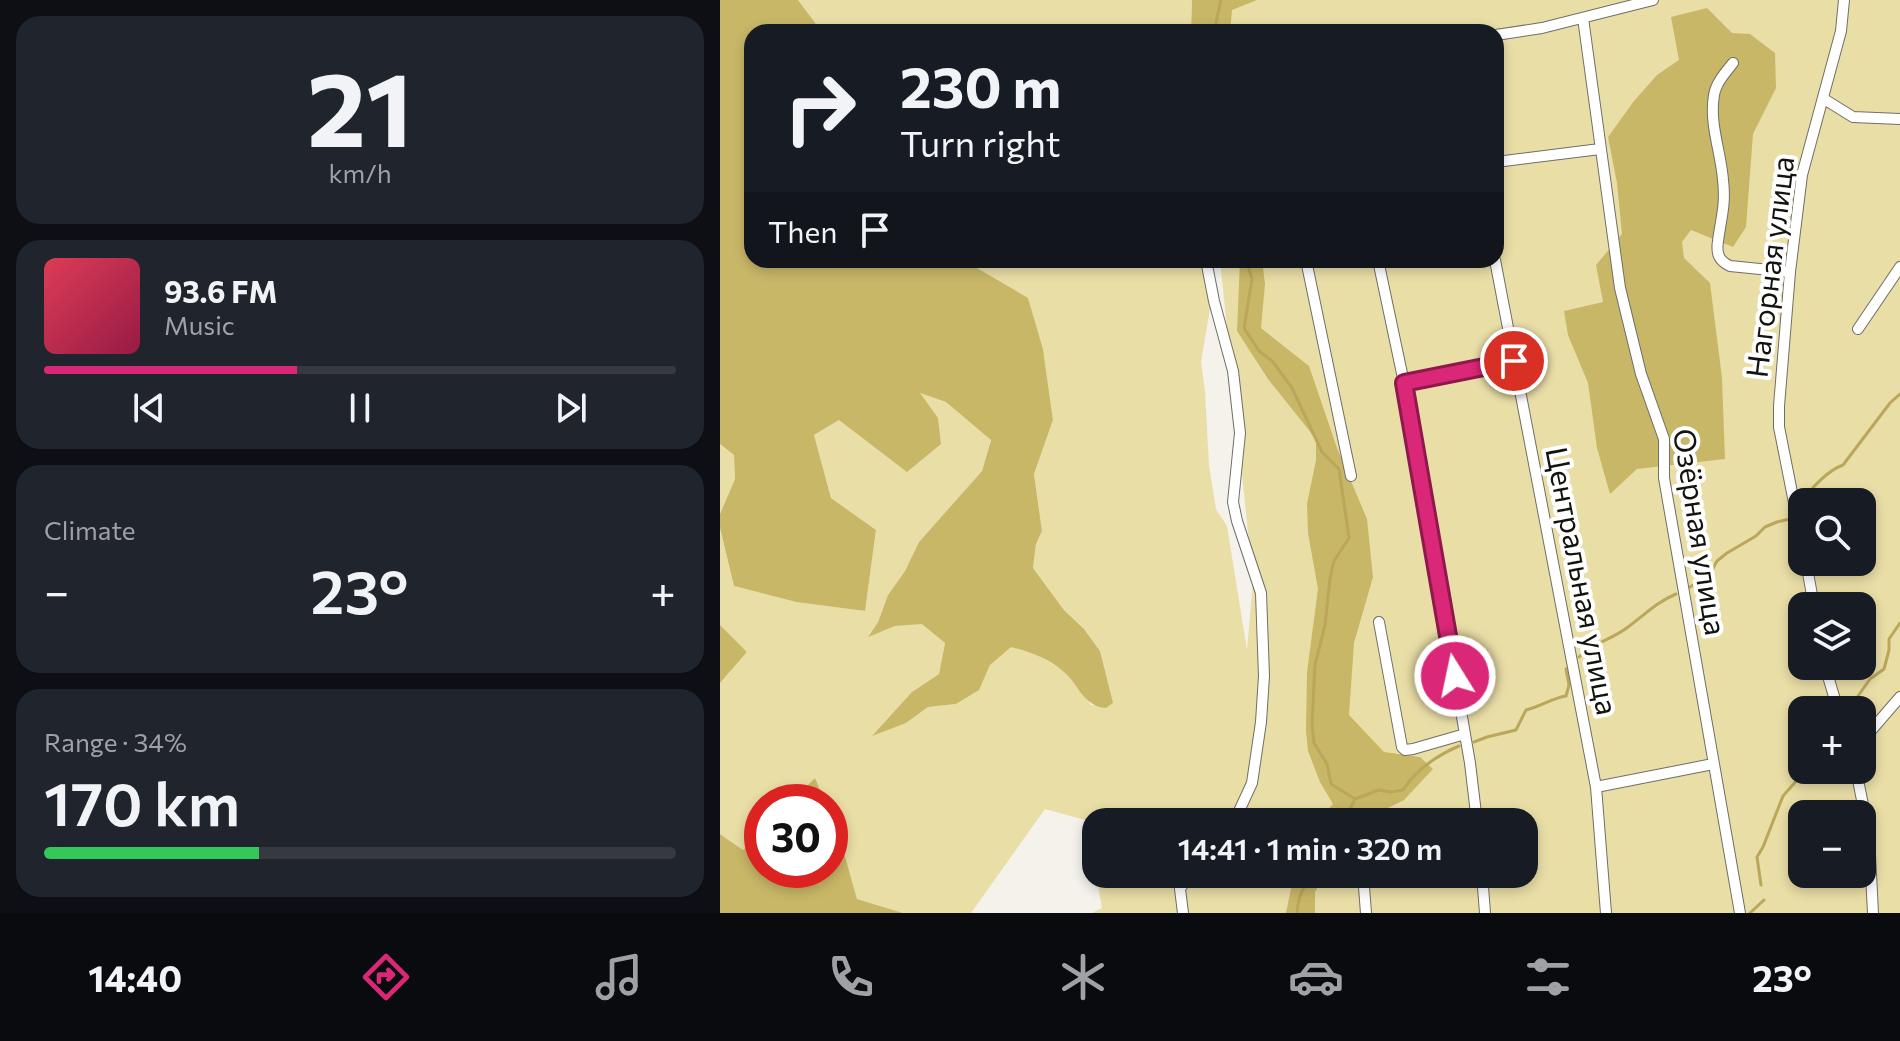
<!DOCTYPE html>
<html lang="en">
<head>
<meta charset="utf-8">
<style>
  :root { --surface:#171b24; --page:#20242c; --text:#f1f3f6; --muted:#9ea1a6; --line:#363941; --accent:#db2777 }
  body { margin:0; font-family:Commissioner,sans-serif; background:var(--page); color:var(--text); height:100vh; display:flex; flex-direction:column; font-size:30px; white-space:nowrap }
  * { box-sizing:border-box; margin:0 }
  p { font-size:26px; color:var(--muted) }
  .icon { flex:none; width:44px; height:44px; fill:none; stroke:currentColor; stroke-width:2; stroke-linecap:round; stroke-linejoin:round }
  .map { position:relative; flex:1; overflow:hidden }
  .details { display:flex; flex-direction:column; gap:16px; padding:16px; background:#0d0f14; width:720px }
  .details>* { flex:none }
  .banner { position:absolute; left:24px; top:24px; width:760px; height:244px; border-radius:24px; box-shadow:0 4px 12px #0003; background:#171b24; color:var(--text); overflow:hidden }
  .fabs { position:absolute; left:1068px; top:488px; display:grid; gap:16px }
  .fabs a { display:grid; place-items:center; width:88px; height:88px; border-radius:16px; background:var(--surface); box-shadow:0 4px 12px #0003; font-size:40px }
  .speed { position:absolute; left:24px; top:784px; display:flex; gap:16px; font-size:40px; font-weight:700; text-align:center }
  .speed>* { display:grid; place-content:center; width:104px; height:104px; border-radius:50%; background:var(--surface); box-shadow:0 4px 12px #0003; line-height:1 }
  .speed .limit { border:12px solid #d22; background:#fff; color:#111 }
  .pin { position:absolute; display:grid; place-items:center; width:68px; height:68px; color:#fff; margin:-34px; border:4px solid #fff; border-radius:50%; box-shadow:0 2px 8px #0007 }
  .me { position:absolute; width:88px; margin:-44px; rotate:350deg; stroke-linejoin:round; filter:drop-shadow(0 0 6px #0008) }
  .turn { display:flex; align-items:center; gap:28px; height:168px; padding:0 24px; font-size:36px }
  .turn .icon { width:104px; height:104px; stroke-width:2.5 }
  .turn b { display:block; font-size:56px; line-height:68px }
  .then { display:flex; align-items:center; height:76px; padding:0 24px; background:#0003; gap:16px; font-size:30px }
  .big { font-size:60px; font-weight:600; line-height:1.1 }
  .details .widget { flex:1; display:flex; flex-direction:column; justify-content:center; gap:12px; min-width:0; padding:0 28px; border-radius:24px; background:var(--page) }
  .details .dial { align-items:center; gap:0 }
  .dial b { font-size:104px; line-height:1 }
  .song { display:flex; align-items:center; gap:24px }
  .cover { width:96px; height:96px; border-radius:12px; background:linear-gradient(135deg,hsl(350 70% 55%),hsl(340 70% 35%)) }
  .played { height:8px; border-radius:4px; background:linear-gradient(90deg,var(--accent) 40%,var(--line) 40%) }
  .keys { display:flex; justify-content:space-around; direction:ltr }
  .heat { display:flex; justify-content:space-between; align-items:center; font-size:44px; direction:ltr }
  .charge { height:12px; border-radius:6px; background:linear-gradient(90deg,#34c759 34%,var(--line) 0) }
  .trip { position:absolute; left:362px; top:808px; width:456px; height:80px; border-radius:24px; background:var(--surface); box-shadow:0 4px 12px #0003; font-weight:600; line-height:80px; text-align:center }
  .menu { display:flex; height:128px; justify-content:space-around; align-items:center; background:#090b0e; color:var(--muted) }
  .menu .icon { width:56px; height:56px }
  .menu .current { color:var(--accent) }
  .menu b { font-size:36px; color:var(--text) }
  main { display:flex; flex:1; min-height:0 }
  .map>svg:first-child { display:block }
  .green { fill:#eadea7; fill-rule:evenodd }
  .forest { fill:#c9b768 }
  .lines { fill:none; stroke-linecap:round; stroke-linejoin:round }
  .stream { stroke:#baa759; stroke-width:3 }
  .minor-casing { stroke:#6f6e67; stroke-width:12 }
  .minor { stroke:#fff; stroke-width:10 }
  .route-casing { stroke:#8e194d; stroke-width:20 }
  .route { stroke:#db2777; stroke-width:14 }
  .labels { text-anchor:middle; stroke-width:8; stroke-linejoin:round; paint-order:stroke }
  .street-label { font-size:30px; fill:#12120f; stroke:#fff }
</style>
</head>
<body>
<main>
<section class="details">
<div class="widget dial"><b>21</b><p>km/h</p></div>
<div class="widget">
<div class="song"><i class="cover"></i><div><b>93.6 FM</b><p>Music</p></div></div>
<div class="played"></div>
<div class="keys"><svg class="icon" aria-label="previous" viewBox="0 0 24 24"><path d="M18 5L8 12l10 7zM5 5v14"/></svg><svg class="icon" aria-label="pause" viewBox="0 0 24 24"><path d="M8 5v14M16 5v14"/></svg><svg class="icon" aria-label="next" viewBox="0 0 24 24"><path d="M6 5l10 7-10 7zM19 5v14"/></svg></div>
</div>
<div class="widget"><p>Climate</p>
<div class="heat"><a>−</a><b class="big">23°</b><a>+</a></div>
</div>
<div class="widget"><p>Range · 34%</p><b class="big">170 km</b><div class="charge"></div></div>
</section>
<div class="map">
<svg width="1180" height="913" viewBox="0 0 1180 913">
  <rect width="100%" height="100%" fill="#f4f2eb"/>
  <path class="green" d="M 78,0 L 472,0 L 471,32 L 102,32 Z
    M 506,0 L 1180,0 L 1180,913 L 372,913 L 382,908 L 376,874 L 804,874 L 804,822 L 376,822 L 376,872 L 372,848 L 365,820 L 325,809 L 251,913 L 183,913 L 137,899 L 117,829 L 110,813 L 110,802 L 105,802 L 95,779 L 71,802 L 42,802 L 42,831 L 23,850 L 0,834 L 0,683 L 27,652 L 0,625 L 0,528 L 14,586 L 76,602 L 145,611 L 156,530 L 111,498 L 94,435 L 119,420 L 198,392 L 226,402 L 271,439 L 262,471 L 199,542 L 185,571 L 168,595 L 158,622 L 149,635 L 175,626 L 202,623 L 225,643 L 219,674 L 192,692 L 186,723 L 208,707 L 236,704 L 258,690 L 270,665 L 291,646 L 320,656 L 345,672 L 371,705 L 392,703 L 380,651 L 364,629 L 344,610 L 313,568 L 316,544 L 322,531 L 314,474 L 333,420 L 323,349 L 308,299 L 257,268 L 248,260 L 489,260 L 490,309 L 481,362 L 485,391 L 489,466 L 496,509 L 507,526 L 527,650 L 533,581 L 500,260 L 776,260 L 776,32 L 499,32 ZM 1082,502 L 1142,502 L 1142,562 L 1082,562 ZM 1082,606 L 1142,606 L 1142,666 L 1082,666 ZM 1082,710 L 1142,710 L 1142,770 L 1082,770 ZM 1082,814 L 1142,814 L 1142,874 L 1082,874 Z
    M 0,444 L 14,455 L 15,479 L 0,514 Z"/>
  <path class="forest" d="M 0,0 L 78,0 L 102,32 L 32,32 L 32,260 L 248,260 L 257,268 L 308,298 L 323,349 L 333,420 L 314,474 L 322,531 L 316,544 L 313,568 L 344,610 L 364,629 L 380,651 L 393,703 L 386,708 C 363,706 359,685 344,672 C 328,658 310,652 291,647 L 270,665 L 259,690 L 236,704 L 208,707 L 186,723 L 152,736 L 192,692 L 219,674 L 225,643 L 202,624 L 175,626 L 148,637 L 158,622 L 168,595 L 185,571 L 199,542 L 262,471 L 271,440 L 226,402 L 200,393 L 218,418 L 221,444 L 187,472 L 119,420 L 94,435 L 111,498 L 156,530 L 145,611 L 76,602 L 14,586 L 0,528 L 0,514 L 15,479 L 14,455 L 0,444 Z
    M 472,0 L 537,0 L 512,10 L 510,32 L 471,32 Z
    M 987,8 L 1012,33 L 1030,34 L 1055,53 L 1056,88 L 1033,134 L 1026,227 L 1013,247 L 971,230 L 962,242 L 964,258 L 990,283 L 1002,378 L 1005,459 L 917,469 L 890,494 L 877,448 L 868,383 L 848,335 L 844,311 L 883,302 L 876,265 L 902,234 L 897,183 L 888,137 L 914,101 L 937,75 L 959,60 L 951,17 Z
    M 520,260 L 542,260 L 545,284 L 541,328 L 589,366 L 617,448 L 647,519 L 653,577 L 634,643 L 629,715 L 664,752 L 700,757 L 713,769 L 684,800 L 646,819 L 628,822 L 596,822 L 613,804 L 600,782 L 588,751 L 586,731 L 587,672 L 598,589 L 588,533 L 587,504 L 596,460 L 596,439 L 548,379 L 517,331 Z
    M 0,625 L 27,652 L 0,683 Z
    M 95,778 L 105,802 L 71,802 Z
    M 110,813 L 117,828 L 137,899 L 183,913 L 0,913 L 0,834 L 23,850 L 42,831 L 42,870 L 110,870 Z
    M 574,874 L 605,874 L 595,892 L 595,913 L 566,913 Z"/>
  <g class="lines">
    <path class="stream" d="M 494,32 L 501,0
      M 526,260 L 532,279 L 524,328 L 539,351 L 553,362 L 572,388 L 602,452 L 619,469 L 629,538 L 614,561 L 610,578 L 605,625 L 595,665 L 592,724 L 594,743 L 607,764 L 611,784 L 635,799 L 629,811 L 617,809 L 610,822
      M 1083,502 C 1090,488 1109,470 1123,465 L 1170,403 L 1180,394
      M 970,587 L 990,574 L 997,561 L 1007,553 L 1036,536 L 1045,527 L 1057,522 L 1070,519
      M 859,657 C 873,643 893,639 908,627 C 926,614 935,603 956,594
      M 1134,710 L 1138,696 L 1150,679 L 1164,669 L 1169,650 L 1169,639 L 1180,623
      M 754,742 L 767,737 L 796,730 L 806,710 C 820,707 832,698 846,696 L 849,685 L 846,669
      M 635,799 L 659,790 L 671,792 L 683,790 C 696,770 718,755 739,746
      M 1041,885 L 1037,857 L 1043,847 L 1063,796 L 1086,770
      M 577,913 C 578,897 583,883 597,874
      M 1030,913 L 1044,900"/>
    <g class="minor-casing">
      <path id="minor" d="M 863,18 L 900,288 L 921,374 L 944,439 L 944,478 L 1020,913
        M 776,35 L 822,28 L 933,0
        M 1013,63 C 1005,73 996,83 994,95 C 989,124 1001,152 1003,180 C 1006,204 1001,218 998,241 C 996,254 999,261 1010,266 L 1070,272
        M 1104,99 L 1133,117 L 1180,119
        M 776,162 L 880,149
        M 486,260 L 494,301 L 513,371 L 520,433 L 513,502 L 517,521 L 541,593 L 544,676 L 541,722 L 532,783 L 514,822
        M 586,260 L 631,476
        M 658,260 L 684,383 L 750,763 L 757,822
        M 775,260 L 876,787 L 886,913
        M 1138,329 L 1180,267
        M 684,383 L 794,361
        M 1082,543 L 1059,427 L 1059,406 L 1070,272 L 1082,175 L 1121,31 L 1124,0
        M 1086,562 L 1094,606
        M 659,622 L 682,747 L 685,750 L 693,749 L 745,734
        M 1105,666 L 1118,710
        M 1142,741 L 1180,697
        M 1136,770 L 1149,835 L 1153,913
        M 876,787 L 993,764
        M 643,874 L 646,913
        M 762,874 L 765,913
        M 463,913 L 460,889 L 470,874"/>
    </g>
    <use href="#minor" class="minor"/>
  </g>
  <g class="lines">
    <g class="route-casing">
      <path id="route" d="M 735,676 L 684,383 L 794,361"/>
    </g>
    <use href="#route" class="route"/>
  </g>
  <g class="labels">
    <g class="street-label">
      <text transform="translate(1051 267) rotate(-83)" y="10">Нагорная улица</text>
      <text transform="translate(979 532) rotate(81)" y="10">Озёрная улица</text>
      <text transform="translate(861 581) rotate(79)" y="10">Центральная улица</text>
    </g>
  </g>
</svg>
<div class="fabs">
<a><svg class="icon" aria-label="search" viewBox="0 0 24 24"><circle cx="10" cy="10" r="6"/><path d="M15 15l6 6"/></svg></a>
<a><svg class="icon" aria-label="layers" viewBox="0 0 24 24"><path d="M12 4l9 5-9 5-9-5zM3 14l9 5 9-5"/></svg></a>
<a>+</a>
<a>−</a>
</div>
<div class="speed"><div class="limit">30</div></div>
<div class="pin" style="left:794px;top:361px;background:#d93025"><svg class="icon" aria-label="arrive" viewBox="0 0 24 24"><path d="M6 21V4h12l-3 4 3 4H6"/></svg></div>
<svg class="me" style="left:735px;top:676px" viewBox="-20 -20 40 40"><circle r="17" fill="#db2777" stroke="#fff" stroke-width="3"/><path d="M0-11L8 9 0 5-8 9z" fill="#fff"/></svg>
<div class="trip">14:41 · 1 min · 320 m</div>
<div class="banner">
<div class="turn"><svg class="icon" aria-label="right" viewBox="0 0 24 24"><path d="M7 20v-9h11M14 6l5 5-5 5"/></svg><div><b>230 m</b>Turn right</div></div>
<div class="then">Then<svg class="icon" aria-label="arrive" viewBox="0 0 24 24"><path d="M6 21V4h12l-3 4 3 4H6"/></svg></div>
</div>
</div>
</main>
<nav class="menu">
<b>14:40</b>
<svg class="icon current" aria-label="directions" viewBox="0 0 24 24"><path d="M12 3l9 9-9 9-9-9zM9 14v-3h6M13 9l2 2-2 2"/></svg>
<svg class="icon" aria-label="music" viewBox="0 0 24 24"><path d="M9 18V5l10-2v13"/><circle cx="6" cy="18" r="3"/><circle cx="16" cy="16" r="3"/></svg>
<svg class="icon" aria-label="phone" viewBox="0 0 24 24"><path d="M5 4h4l2 5-3 2q2 4 5 5l2-3 5 2v4C11 20 4 13 5 4z"/></svg>
<svg class="icon" aria-label="climate" viewBox="0 0 24 24"><path d="M12 3v18M4 7l16 10M4 17L20 7"/></svg>
<svg class="icon" aria-label="car" viewBox="0 0 24 24"><path d="M5 17H2v-5l4-1 3-4h7l3 4 3 1v5h-3M9 17h6M6 11h13"/><circle cx="7" cy="17" r="2"/><circle cx="17" cy="17" r="2"/></svg>
<svg class="icon" aria-label="filters" viewBox="0 0 24 24"><path d="M4 7h16M4 17h16"/><circle cx="9" cy="7" r="2"/><circle cx="15" cy="17" r="2"/></svg>
<b>23°</b>
</nav>
</body>
</html>
